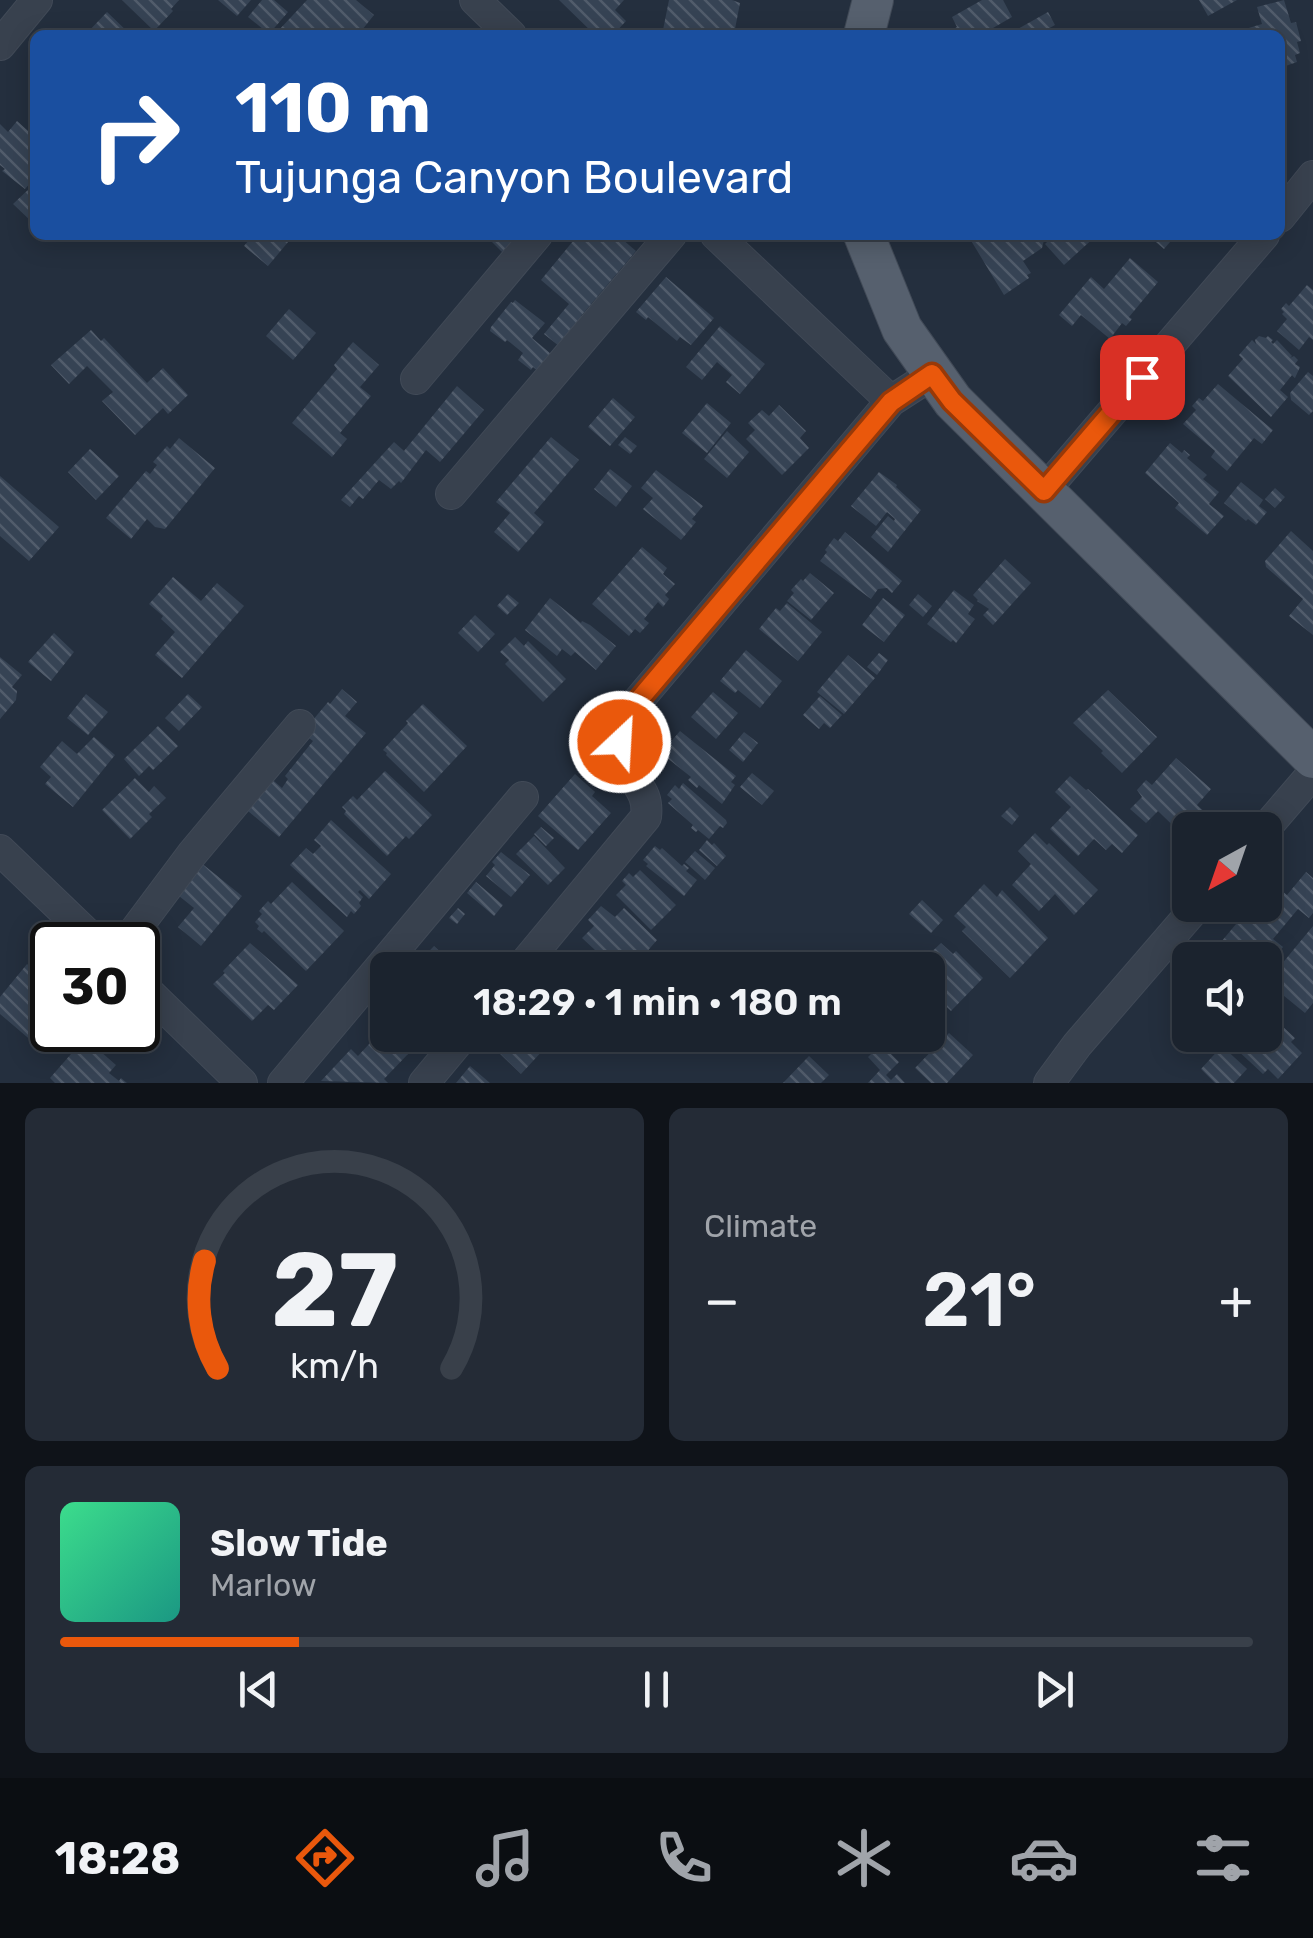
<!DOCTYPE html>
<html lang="en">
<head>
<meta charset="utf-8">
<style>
  :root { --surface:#1b232e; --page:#242b36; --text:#f1f3f6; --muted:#a0a4aa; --line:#39404a; --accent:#ea580c }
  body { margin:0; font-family:Rubik,sans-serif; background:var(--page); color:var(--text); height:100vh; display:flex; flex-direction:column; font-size:38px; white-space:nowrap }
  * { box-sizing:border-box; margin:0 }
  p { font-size:32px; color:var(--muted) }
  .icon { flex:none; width:55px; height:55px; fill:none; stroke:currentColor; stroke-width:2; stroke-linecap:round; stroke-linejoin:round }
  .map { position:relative; height:1083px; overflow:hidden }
  .side { display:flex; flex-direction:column; gap:25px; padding:25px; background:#0f1319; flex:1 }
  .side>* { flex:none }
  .top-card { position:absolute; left:30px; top:30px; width:1255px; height:210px; border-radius:15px; box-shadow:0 5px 25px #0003,0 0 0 2px var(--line); background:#1a4fa0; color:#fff; overflow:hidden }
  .needle { width:65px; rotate:220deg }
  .controls { position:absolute; left:1172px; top:812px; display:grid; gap:20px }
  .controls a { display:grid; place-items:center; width:110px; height:110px; border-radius:15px; background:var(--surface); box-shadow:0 5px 25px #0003,0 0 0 2px var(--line); font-size:50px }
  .speed { position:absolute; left:30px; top:922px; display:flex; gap:20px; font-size:50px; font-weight:700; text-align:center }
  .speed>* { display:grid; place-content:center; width:130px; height:130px; border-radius:50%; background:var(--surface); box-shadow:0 5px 25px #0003,0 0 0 2px var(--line); line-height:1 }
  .speed .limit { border:5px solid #111; border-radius:15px; background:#fff; color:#111 }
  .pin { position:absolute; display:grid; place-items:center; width:85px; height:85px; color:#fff; margin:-42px; border-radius:20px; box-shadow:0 5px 15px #0006 }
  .me { position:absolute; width:110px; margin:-55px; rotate:25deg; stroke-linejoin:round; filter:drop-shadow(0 0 8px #0008) }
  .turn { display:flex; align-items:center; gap:35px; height:210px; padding:0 40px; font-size:45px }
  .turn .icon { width:130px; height:130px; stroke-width:2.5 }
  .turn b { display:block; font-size:70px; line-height:85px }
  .big { font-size:75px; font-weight:600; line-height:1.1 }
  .side .card { flex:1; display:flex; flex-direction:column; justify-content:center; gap:15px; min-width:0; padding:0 35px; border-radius:15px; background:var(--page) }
  .side .dial { align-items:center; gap:0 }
  .dial svg { height:260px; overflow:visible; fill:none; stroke:var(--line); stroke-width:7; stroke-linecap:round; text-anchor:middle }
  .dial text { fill:var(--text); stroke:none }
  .song { display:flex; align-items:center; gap:30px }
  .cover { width:120px; height:120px; border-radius:15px; background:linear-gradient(135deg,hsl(150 70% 55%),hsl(170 70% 35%)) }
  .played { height:10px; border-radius:5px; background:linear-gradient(90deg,var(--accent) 20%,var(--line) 20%) }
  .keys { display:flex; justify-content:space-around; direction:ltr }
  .heat { display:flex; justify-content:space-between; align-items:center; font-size:55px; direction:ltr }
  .side .tiles { flex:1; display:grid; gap:25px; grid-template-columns:1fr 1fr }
  .card:last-child { grid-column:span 2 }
  .trip { position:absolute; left:370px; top:952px; width:575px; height:100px; border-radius:15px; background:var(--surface); box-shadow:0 5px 25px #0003,0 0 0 2px var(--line); font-weight:600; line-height:100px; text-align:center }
  .tabs { display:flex; height:160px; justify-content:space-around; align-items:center; background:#0b0e12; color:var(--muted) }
  .tabs .icon { width:70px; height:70px }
  .tabs .active { color:var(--accent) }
  .tabs b { font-size:45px; color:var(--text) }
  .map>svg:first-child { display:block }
  .building { fill:url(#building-back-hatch) }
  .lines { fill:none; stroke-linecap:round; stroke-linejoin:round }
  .minor-casing { stroke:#414a57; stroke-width:32 }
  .major-casing { stroke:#414a57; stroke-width:42 }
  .minor { stroke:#38414e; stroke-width:30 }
  .major { stroke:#56606e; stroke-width:40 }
  .route-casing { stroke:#983908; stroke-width:25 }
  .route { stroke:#ea580c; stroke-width:18 }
</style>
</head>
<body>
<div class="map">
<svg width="1313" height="1083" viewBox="0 0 1313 1083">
  <defs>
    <pattern id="building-back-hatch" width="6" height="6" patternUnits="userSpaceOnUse" patternTransform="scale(2.5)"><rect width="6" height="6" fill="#364354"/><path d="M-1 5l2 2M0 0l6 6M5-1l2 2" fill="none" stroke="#515c6b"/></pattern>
  </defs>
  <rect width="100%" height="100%" fill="#242f3e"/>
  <path class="building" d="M 122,0 L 179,0 L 171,9 L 173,11 L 154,31 Z
    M 218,0 L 251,0 L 237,16 Z
    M 262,0 L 274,0 L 288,12 L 269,34 L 248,17 Z
    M 307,0 L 356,0 L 374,15 L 358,35 L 322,35 L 316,30 L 312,35 L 283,35 L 278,31 Z
    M 559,0 L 624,0 L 615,10 L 626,21 L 613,35 L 595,35 Z
    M 669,0 L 732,0 L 740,3 L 735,29 L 727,28 L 725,35 L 688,35 L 663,30 Z
    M 982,0 L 1003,0 L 1012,17 L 993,28 L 997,35 L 950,35 L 948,32 L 957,27 L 952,17 Z
    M 1199,0 L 1237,0 L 1208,16 Z
    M 1284,0 L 1291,23 L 1296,22 L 1301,41 L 1297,42 L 1300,53 L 1295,55 L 1297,62 L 1280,68 L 1280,35 L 1244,35 L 1242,30 L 1262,24 L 1257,7 Z
    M 107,12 L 131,35 L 85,35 Z
    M 1048,12 L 1055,25 L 1037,35 L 1007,35 Z
    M 17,121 L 35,137 L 35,182 L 33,180 L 25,189 L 2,171 L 5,169 L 0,165 L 0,124 L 8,132 Z
    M 32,186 L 35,189 L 35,221 L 33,223 L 13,204 Z
    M 253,235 L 294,235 L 268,266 L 244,246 Z
    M 491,235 L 525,235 L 509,259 L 488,238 Z
    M 578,235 L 626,235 L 622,239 L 636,251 L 581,316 L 583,318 L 559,346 L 544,334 L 569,304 L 541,280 Z
    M 975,235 L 1041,235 L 1044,240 L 1042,248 L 1023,261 L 1031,273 L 1027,275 L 1029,278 L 1004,295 L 970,239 Z
    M 1054,235 L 1097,235 L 1064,265 L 1045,244 Z
    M 1148,235 L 1176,235 L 1164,249 Z
    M 1130,258 L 1158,282 L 1129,317 L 1132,319 L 1126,326 L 1122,323 L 1110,339 L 1081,315 L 1072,326 L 1059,315 L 1091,277 L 1104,289 Z
    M 666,277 L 714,318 L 691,345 L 680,337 L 677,341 L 648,317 L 646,320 L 636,312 Z
    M 1307,285 L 1313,290 L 1313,340 L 1309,337 L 1299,350 L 1277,331 L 1287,319 L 1282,314 L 1284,312 L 1281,309 L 1286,303 L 1289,306 Z
    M 515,300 L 545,323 L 532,338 L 551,354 L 538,371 L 533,367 L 531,370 L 518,360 L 523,353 L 507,340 L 505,342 L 490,331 L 491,327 L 511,302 L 513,303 Z
    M 289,309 L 316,333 L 293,360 L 266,336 Z
    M 720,326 L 765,364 L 740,394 L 726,382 L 732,375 L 717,362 L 702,380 L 686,367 Z
    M 91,330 L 101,341 L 104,338 L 147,383 L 163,368 L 188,395 L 168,414 L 163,408 L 135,435 L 102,401 L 113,392 L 87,366 L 69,384 L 51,365 Z
    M 1259,336 L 1266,338 L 1268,336 L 1273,340 L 1271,342 L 1273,344 L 1277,340 L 1292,356 L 1290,358 L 1294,356 L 1298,360 L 1295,364 L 1300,367 L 1295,378 L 1292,375 L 1280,390 L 1288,397 L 1271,417 L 1228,376 L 1243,359 L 1239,355 L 1252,340 L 1256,344 L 1255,340 Z
    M 353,342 L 379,365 L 360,387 L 371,396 L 340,433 L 347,439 L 332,457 L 292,423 L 337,369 L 334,365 Z
    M 1308,372 L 1313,376 L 1313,411 L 1309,415 L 1291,400 L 1290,393 Z
    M 1218,384 L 1273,430 L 1262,444 L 1254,438 L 1227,471 L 1211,457 L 1215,451 L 1183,424 L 1196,410 L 1192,406 L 1199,398 L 1203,401 Z
    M 457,386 L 484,410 L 440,462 L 426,450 L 401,483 L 399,481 L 391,489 L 379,480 L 363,499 L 359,496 L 350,507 L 341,500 L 394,442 L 404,451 Z
    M 613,398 L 635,417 L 610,446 L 588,427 Z
    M 707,403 L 731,423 L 707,453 L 682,433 Z
    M 779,405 L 806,431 L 800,438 L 809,448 L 782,475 L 746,439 L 755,430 L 748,423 L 762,410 L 769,416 Z
    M 727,431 L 749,452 L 727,478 L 704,459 Z
    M 551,437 L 579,460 L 534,513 L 544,522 L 518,552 L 494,532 L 510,513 L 496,502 Z
    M 625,437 L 637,446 L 630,454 L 618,445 Z
    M 179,438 L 215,468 L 165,529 L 155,527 L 147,519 L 131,539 L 106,518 L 146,471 L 150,474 L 157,465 L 153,462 L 167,446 L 170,449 Z
    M 1170,443 L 1182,453 L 1184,450 L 1190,455 L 1187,458 L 1207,475 L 1203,479 L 1219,492 L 1209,504 L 1224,516 L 1207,535 L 1175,508 L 1179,503 L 1145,473 Z
    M 90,449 L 119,476 L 96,500 L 68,472 Z
    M 610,469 L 632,486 L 616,507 L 594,489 Z
    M 656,470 L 703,506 L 692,519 L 696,522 L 681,540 L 643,509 L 653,498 L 641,488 Z
    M 879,472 L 897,485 L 896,487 L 921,510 L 888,552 L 871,537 L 888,516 L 894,521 L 895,519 L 887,512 L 876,526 L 851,506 Z
    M 0,476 L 59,527 L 29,561 L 0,536 Z
    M 1241,482 L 1263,500 L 1259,506 L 1267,512 L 1256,525 L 1248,519 L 1246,521 L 1224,503 Z
    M 1275,488 L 1285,497 L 1275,508 L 1265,499 Z
    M 1291,531 L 1313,551 L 1313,635 L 1289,616 L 1303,599 L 1266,567 L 1265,561 Z
    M 845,532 L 902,581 L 892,593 L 887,588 L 878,589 L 871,599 L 820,561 L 827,552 L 825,550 L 834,538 L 838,541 Z
    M 642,547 L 667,568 L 663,574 L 675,584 L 665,595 L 669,599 L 663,607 L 658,602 L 644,619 L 649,623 L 640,633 L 635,629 L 629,636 L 592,604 Z
    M 1005,559 L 1031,583 L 993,625 L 983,615 L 989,609 L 977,601 L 978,600 L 973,595 Z
    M 810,573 L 834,593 L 811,620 L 787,601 L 794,593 L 791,590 L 801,579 L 803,581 Z
    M 173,577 L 201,601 L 217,583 L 244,606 L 182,678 L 155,655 L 175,632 L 161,619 L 163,616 L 149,604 Z
    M 954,590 L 974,605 L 968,614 L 975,619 L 956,643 L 953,640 L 951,642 L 927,624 Z
    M 508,594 L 519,603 L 507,615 L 497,606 Z
    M 918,594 L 932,606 L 923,617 L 909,605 Z
    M 550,598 L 581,623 L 582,621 L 590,625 L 616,646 L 596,670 L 575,652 L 571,656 L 562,649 L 557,656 L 525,630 Z
    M 883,598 L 905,615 L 884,642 L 862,625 Z
    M 787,603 L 822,632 L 798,661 L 759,629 L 776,608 L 780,611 Z
    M 475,615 L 495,634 L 478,652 L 458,633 Z
    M 54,633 L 74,652 L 51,681 L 28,662 Z
    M 515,637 L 524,646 L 528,641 L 566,679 L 543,702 L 505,664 L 509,660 L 500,652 Z
    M 746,650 L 782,681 L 760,708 L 738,690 L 735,693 L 720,681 Z
    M 879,653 L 888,660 L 877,675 L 867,667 Z
    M 848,655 L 875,678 L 844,714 L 817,692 Z
    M 0,657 L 22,675 L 12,687 L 17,691 L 16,700 L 0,719 Z
    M 342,689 L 357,702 L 345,716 L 366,733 L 279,837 L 242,806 L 267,775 L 282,788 L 288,779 L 285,776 L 313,741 L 302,733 L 328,702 L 330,704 Z
    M 1108,690 L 1157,737 L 1122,773 L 1101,753 L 1103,751 L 1073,723 Z
    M 713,692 L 738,713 L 716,739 L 691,717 Z
    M 86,694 L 108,712 L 88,735 L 67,718 Z
    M 188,694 L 202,707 L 179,731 L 165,718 Z
    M 820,696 L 842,715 L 830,728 L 824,723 L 819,729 L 803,715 Z
    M 423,704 L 467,746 L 424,792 L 386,755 L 387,753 L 383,750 L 408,723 L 406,721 Z
    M 158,726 L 178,746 L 153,770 L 149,766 L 139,776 L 124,759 Z
    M 680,731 L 736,776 L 731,782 L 735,785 L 722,804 L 699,785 L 697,788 L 688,780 L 691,777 L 661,753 Z
    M 744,732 L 758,743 L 743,762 L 729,750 Z
    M 94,737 L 115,755 L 73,807 L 45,784 L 51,777 L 40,767 L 62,741 L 77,754 Z
    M 1176,758 L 1211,789 L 1197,805 L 1208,815 L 1195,830 L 1190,830 L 1190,835 L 1187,839 L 1158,811 L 1146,823 L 1130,809 L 1142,797 L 1137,790 L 1146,780 L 1152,785 Z
    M 385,771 L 432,815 L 409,839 L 406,836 L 387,856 L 344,814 L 346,811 L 342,807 L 353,796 L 357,800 Z
    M 752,773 L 774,791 L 762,805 L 740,787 Z
    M 575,774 L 595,792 L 592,796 L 611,813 L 578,850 L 538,816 Z
    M 1070,776 L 1086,790 L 1088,789 L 1138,835 L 1122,853 L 1112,844 L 1106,850 L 1094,839 L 1078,856 L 1050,829 L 1071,807 L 1055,792 Z
    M 135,778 L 149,792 L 154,786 L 166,798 L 149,814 L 152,817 L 130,839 L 102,810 Z
    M 683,783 L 726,820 L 727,823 L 723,828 L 720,826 L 709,839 L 698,830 L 696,832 L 691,828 L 693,825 L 668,803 L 672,799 L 667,795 L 675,785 L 679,789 Z
    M 1010,807 L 1019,816 L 1012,825 L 1001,816 Z
    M 331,820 L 391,874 L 369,899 L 360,890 L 358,892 L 363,897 L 359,903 L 361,906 L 354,914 L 351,911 L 347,917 L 290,865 L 306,848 L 313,854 L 321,846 L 314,840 Z
    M 541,827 L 554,838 L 546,846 L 534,834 Z
    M 1035,833 L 1047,845 L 1049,843 L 1098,890 L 1074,915 L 1055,894 L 1039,911 L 1012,885 L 1031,864 L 1018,851 Z
    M 534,836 L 565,868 L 548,885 L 516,854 Z
    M 707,840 L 712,845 L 714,843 L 726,856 L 717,866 L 699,850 Z
    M 655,846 L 660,850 L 662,848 L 682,866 L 684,864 L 689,868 L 686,871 L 697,880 L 684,896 L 646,866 L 648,864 L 643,860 Z
    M 695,851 L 715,868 L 705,880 L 685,862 Z
    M 501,852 L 530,875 L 511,897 L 486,876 L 495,865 L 492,862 Z
    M 200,862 L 242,896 L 201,946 L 178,927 L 194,908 L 174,892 Z
    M 640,870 L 676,905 L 651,930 L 616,895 L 626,885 L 622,881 L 629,873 L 633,877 Z
    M 1306,872 L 1313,878 L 1313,913 L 1309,918 L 1298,909 L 1273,939 L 1283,947 L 1265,969 L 1265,960 L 1243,960 L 1221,942 L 1252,905 L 1265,905 L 1265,890 L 1271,882 L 1287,895 Z
    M 292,882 L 344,931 L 306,971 L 264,931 L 262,933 L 257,929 L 259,926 L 255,922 L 262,914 L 259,911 L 268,901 L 271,904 Z
    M 476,882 L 503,905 L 494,916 L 467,893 Z
    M 984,884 L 997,897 L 1002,890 L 1048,938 L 1010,978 L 962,931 L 966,927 L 954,916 Z
    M 922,900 L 943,920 L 931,933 L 909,914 Z
    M 601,906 L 615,917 L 624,908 L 657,940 L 631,970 L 608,970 L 604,966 L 608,962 L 582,938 L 594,926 L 588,920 Z
    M 458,908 L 465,914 L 457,924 L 449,918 Z
    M 1313,926 L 1313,1003 L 1305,1013 L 1267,982 Z
    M 250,943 L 298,985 L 274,1010 L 268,1005 L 252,1021 L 213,984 L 225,973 L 223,971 Z
    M 941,943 L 953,954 L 956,951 L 983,978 L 951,1011 L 928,989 L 928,980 L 935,973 L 922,961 Z
    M 434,946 L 460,970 L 411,970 Z
    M 27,964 L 50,983 L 45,990 L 52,996 L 52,1030 L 55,1030 L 40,1048 L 0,1014 L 0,997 Z
    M 1265,1010 L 1295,1038 L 1291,1042 L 1302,1053 L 1278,1079 L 1268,1069 L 1263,1074 L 1221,1035 L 1265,1035 Z
    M 382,1030 L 408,1054 L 384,1079 L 388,1083 L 321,1081 L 351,1049 L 358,1056 Z
    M 949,1033 L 973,1055 L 947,1083 L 931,1083 L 915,1068 Z
    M 508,1035 L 557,1035 L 521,1074 L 495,1049 Z
    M 85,1038 L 116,1065 L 109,1073 L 119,1081 L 121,1078 L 127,1083 L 55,1083 L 50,1078 Z
    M 881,1044 L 899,1062 L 886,1075 L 891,1080 L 897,1074 L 905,1083 L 868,1083 L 880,1070 L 868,1057 Z
    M 1222,1046 L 1247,1069 L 1234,1083 L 1215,1083 L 1201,1069 Z
    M 809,1056 L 829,1075 L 821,1083 L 783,1083 Z
    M 470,1066 L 490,1083 L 456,1083 Z"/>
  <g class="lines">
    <g class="minor-casing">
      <path id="minor" d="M 475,0 L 511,35
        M 0,45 L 37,0
        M 1280,217 L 1313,176
        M 716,235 L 891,401
        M 416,379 L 537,235
        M 1044,491 L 1264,235
        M 451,494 L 671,235
        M 1264,830 L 1313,773
        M 0,850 L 99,945
        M 124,945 L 192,854 L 300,725
        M 519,970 L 646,817 C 648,800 643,792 634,779 C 618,755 618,732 632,708 L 891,401 L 933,374
        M 138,982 L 242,1083
        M 283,1083 L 523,797
        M 424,1083 L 464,1035
        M 1049,1083 L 1077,1045 L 1198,905"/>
    </g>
    <g class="major-casing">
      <path id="major" d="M 864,35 L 873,0
        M 864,235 L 902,329 L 953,401 L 1313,758"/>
    </g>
    <use href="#minor" class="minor"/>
    <use href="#major" class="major"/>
  </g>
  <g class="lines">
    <g class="route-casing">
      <path id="route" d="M 620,742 L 622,730 L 632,708 L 891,402 L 932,374 L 952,401 L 1044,491 L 1142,377"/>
    </g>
    <use href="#route" class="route"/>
  </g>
</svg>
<div class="controls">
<a><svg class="needle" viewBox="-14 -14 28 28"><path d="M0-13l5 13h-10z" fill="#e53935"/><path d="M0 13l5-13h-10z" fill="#a0a4aa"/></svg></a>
<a><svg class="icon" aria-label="sound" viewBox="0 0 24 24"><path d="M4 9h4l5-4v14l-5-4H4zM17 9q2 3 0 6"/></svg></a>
</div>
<div class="speed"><div class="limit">30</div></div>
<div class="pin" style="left:1142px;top:377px;background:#d93025"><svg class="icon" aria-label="arrive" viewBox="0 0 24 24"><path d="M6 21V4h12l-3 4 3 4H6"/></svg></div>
<svg class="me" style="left:620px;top:742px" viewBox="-20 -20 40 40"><circle r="17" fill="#ea580c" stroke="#fff" stroke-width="3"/><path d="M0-11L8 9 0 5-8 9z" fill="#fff"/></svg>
<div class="trip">18:29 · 1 min · 180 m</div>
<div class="top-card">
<div class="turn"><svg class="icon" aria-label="right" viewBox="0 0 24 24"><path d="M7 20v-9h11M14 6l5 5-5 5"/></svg><div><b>110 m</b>Tujunga Canyon Boulevard</div></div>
</div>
</div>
<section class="side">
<div class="tiles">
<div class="card dial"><svg viewBox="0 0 100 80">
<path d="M14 69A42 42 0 1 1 86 69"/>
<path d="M14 69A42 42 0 0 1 10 36" stroke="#ea580c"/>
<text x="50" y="56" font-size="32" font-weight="700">27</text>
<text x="50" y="72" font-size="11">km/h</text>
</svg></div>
<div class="card"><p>Climate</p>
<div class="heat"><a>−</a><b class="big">21°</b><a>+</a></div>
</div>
<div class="card">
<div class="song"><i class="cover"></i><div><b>Slow Tide</b><p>Marlow</p></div></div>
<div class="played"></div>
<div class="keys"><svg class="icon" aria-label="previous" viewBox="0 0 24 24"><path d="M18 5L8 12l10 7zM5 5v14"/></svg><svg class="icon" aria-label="pause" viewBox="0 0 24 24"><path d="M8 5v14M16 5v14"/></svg><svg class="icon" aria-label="next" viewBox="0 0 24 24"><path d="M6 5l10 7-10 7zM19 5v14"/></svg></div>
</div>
</div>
</section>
<nav class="tabs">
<b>18:28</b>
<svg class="icon active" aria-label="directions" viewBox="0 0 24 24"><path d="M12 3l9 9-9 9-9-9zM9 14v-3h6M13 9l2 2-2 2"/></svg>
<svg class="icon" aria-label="music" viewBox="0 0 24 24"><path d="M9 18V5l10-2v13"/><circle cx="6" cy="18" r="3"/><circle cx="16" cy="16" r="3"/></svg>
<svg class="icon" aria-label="phone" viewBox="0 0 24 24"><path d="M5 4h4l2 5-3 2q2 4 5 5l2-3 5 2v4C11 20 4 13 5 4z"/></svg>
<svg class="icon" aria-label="climate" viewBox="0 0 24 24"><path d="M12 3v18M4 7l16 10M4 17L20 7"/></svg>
<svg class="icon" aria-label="car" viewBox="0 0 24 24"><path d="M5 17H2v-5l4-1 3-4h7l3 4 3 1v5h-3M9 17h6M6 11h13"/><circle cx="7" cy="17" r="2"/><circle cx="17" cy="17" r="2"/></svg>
<svg class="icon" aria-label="filters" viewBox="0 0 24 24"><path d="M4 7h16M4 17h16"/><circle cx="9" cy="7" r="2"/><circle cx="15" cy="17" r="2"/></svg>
</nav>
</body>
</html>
